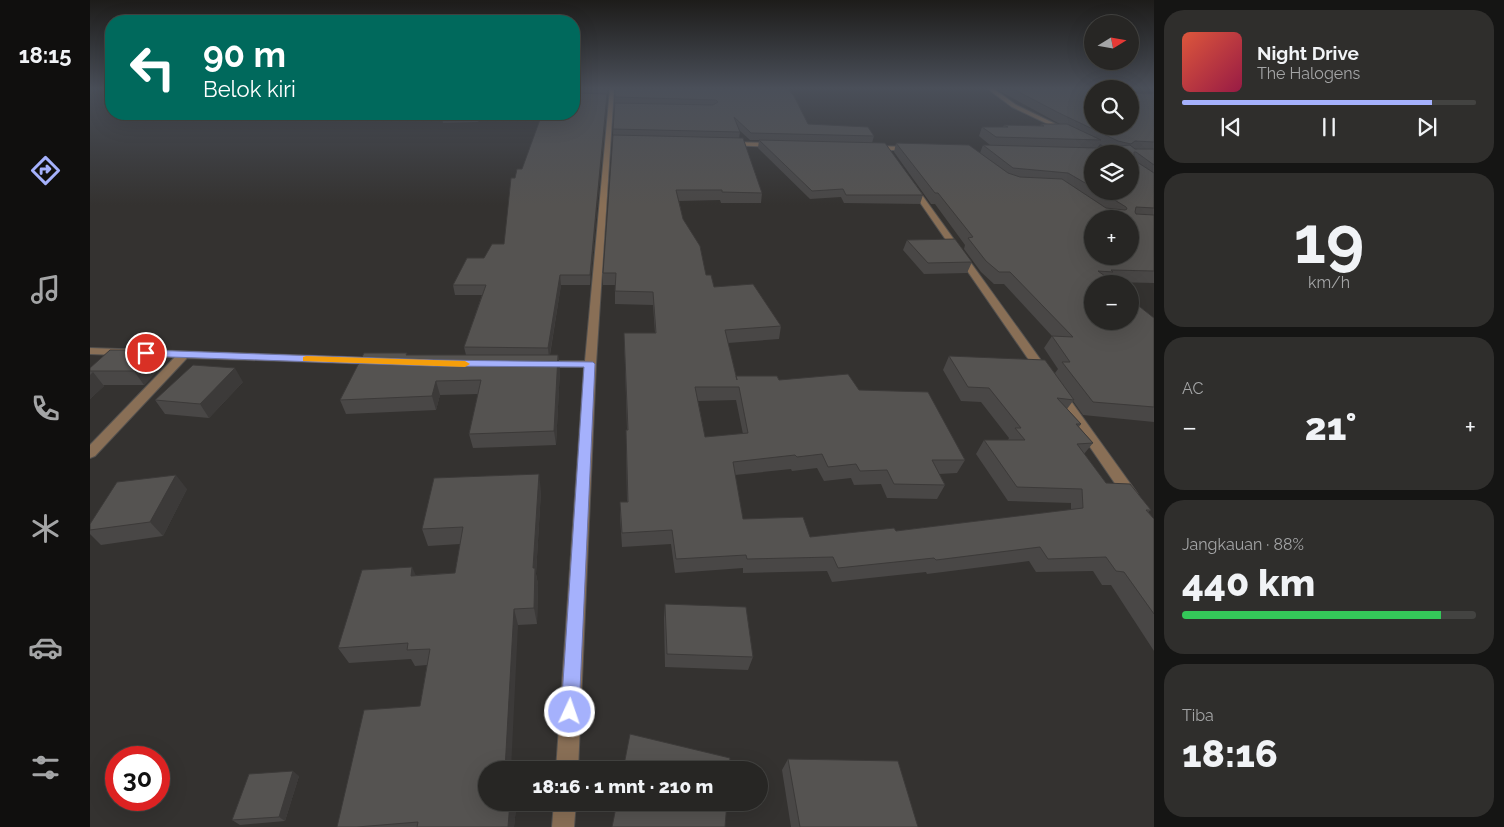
<!DOCTYPE html>
<html lang="id">
<head>
<meta charset="utf-8">
<style>
  :root { --surface:#272624; --page:#2f2e2c; --text:#f1f3f6; --muted:#a4a5a6; --line:#434341; --accent:#a5b1fc }
  body { margin:0; font-family:Raleway,sans-serif; background:var(--page); color:var(--text); height:100vh; display:flex; flex-direction:column; font-size:19px; white-space:nowrap }
  * { box-sizing:border-box; margin:0 }
  p { font-size:16px; color:var(--muted) }
  .icon { flex:none; width:28px; height:28px; fill:none; stroke:currentColor; stroke-width:2; stroke-linecap:round; stroke-linejoin:round }
  .map { position:relative; flex:1; overflow:hidden }
  .side { display:flex; flex-direction:column; gap:10px; padding:10px; background:#151514; width:350px }
  .side>* { flex:none }
  .banner { position:absolute; left:15px; top:15px; width:475px; height:105px; border-radius:20px; box-shadow:0 5px 20px #0002,0 0 0 1px var(--line); background:#00695c; color:#fff; overflow:hidden }
  .needle { width:32px; rotate:79deg }
  .buttons { position:absolute; left:994px; top:15px; display:grid; gap:10px }
  .buttons a { display:grid; place-items:center; width:55px; height:55px; border-radius:50%; background:var(--surface); box-shadow:0 5px 20px #0002,0 0 0 1px var(--line); font-size:25px }
  .speed { position:absolute; left:15px; top:746px; display:flex; gap:10px; font-size:25px; font-weight:700; text-align:center }
  .speed>* { display:grid; place-content:center; width:65px; height:65px; border-radius:50%; background:var(--surface); box-shadow:0 5px 20px #0002,0 0 0 1px var(--line); line-height:1 }
  .speed .limit { border:8px solid #d22; background:#fff; color:#111 }
  .pin { position:absolute; display:grid; place-items:center; width:42px; height:42px; color:#fff; margin:-21px; border:2px solid #fff; border-radius:50%; box-shadow:0 1px 5px #0007 }
  .me { position:absolute; width:55px; margin:-28px; rotate:3deg; stroke-linejoin:round; filter:drop-shadow(0 0 4px #0008) }
  .turn { display:flex; align-items:center; gap:18px; height:105px; padding:0 15px; font-size:22px }
  .turn .icon { width:65px; height:65px; stroke-width:2.5 }
  .turn b { display:block; font-size:35px; line-height:42px }
  .big { font-size:38px; font-weight:800; line-height:1.1 }
  .side .card { flex:1; display:flex; flex-direction:column; justify-content:center; gap:8px; min-width:0; padding:0 18px; border-radius:20px; background:var(--page) }
  .side .dial { align-items:center; gap:0 }
  .dial b { font-size:65px; line-height:1 }
  .song { display:flex; align-items:center; gap:15px }
  .cover { width:60px; height:60px; border-radius:8px; background:linear-gradient(135deg,hsl(10 70% 55%),hsl(340 70% 35%)) }
  .played { height:5px; border-radius:2px; background:linear-gradient(90deg,var(--accent) 85%,var(--line) 85%) }
  .keys { display:flex; justify-content:space-around; direction:ltr }
  .heat { display:flex; justify-content:space-between; align-items:center; font-size:28px; direction:ltr }
  .charge { height:8px; border-radius:4px; background:linear-gradient(90deg,#34c759 88%,var(--line) 0) }
  .trip { position:absolute; left:388px; top:761px; width:290px; height:50px; border-radius:25px; background:var(--surface); box-shadow:0 5px 20px #0002,0 0 0 1px var(--line); font-weight:800; line-height:50px; text-align:center }
  main { display:flex; flex:1; min-height:0 }
  .menu { display:flex; flex-direction:column; width:90px; justify-content:space-around; align-items:center; background:#100f0e; color:var(--muted) }
  .menu .icon { width:35px; height:35px }
  .menu .current { color:var(--accent) }
  .menu b { font-size:22px; color:var(--text) }
  .map>svg:first-child { display:block }
  .lines { fill:none; stroke-linecap:round; stroke-linejoin:round }
  .minor-casing { stroke:#53514f; stroke-width:2 }
  .minor { fill:#896f56; fill-rule:evenodd }
  .wall { fill:#494746; fill-rule:evenodd }
  .shaded-wall { fill:#3c3a39 }
  .building { fill:#555351; stroke:#3c3a39; fill-rule:evenodd }
  .route { fill:#a5b1fc; stroke:#6b73a4 }
  .slow { fill:#f59e0b }
</style>
</head>
<body>
<main>
<nav class="menu">
<b>18:15</b>
<svg class="icon current" aria-label="directions" viewBox="0 0 24 24"><path d="M12 3l9 9-9 9-9-9zM9 14v-3h6M13 9l2 2-2 2"/></svg>
<svg class="icon" aria-label="music" viewBox="0 0 24 24"><path d="M9 18V5l10-2v13"/><circle cx="6" cy="18" r="3"/><circle cx="16" cy="16" r="3"/></svg>
<svg class="icon" aria-label="phone" viewBox="0 0 24 24"><path d="M5 4h4l2 5-3 2q2 4 5 5l2-3 5 2v4C11 20 4 13 5 4z"/></svg>
<svg class="icon" aria-label="climate" viewBox="0 0 24 24"><path d="M12 3v18M4 7l16 10M4 17L20 7"/></svg>
<svg class="icon" aria-label="car" viewBox="0 0 24 24"><path d="M5 17H2v-5l4-1 3-4h7l3 4 3 1v5h-3M9 17h6M6 11h13"/><circle cx="7" cy="17" r="2"/><circle cx="17" cy="17" r="2"/></svg>
<svg class="icon" aria-label="filters" viewBox="0 0 24 24"><path d="M4 7h16M4 17h16"/><circle cx="9" cy="7" r="2"/><circle cx="15" cy="17" r="2"/></svg>
</nav>
<div class="map">
<svg width="1064" height="827" viewBox="0 0 1064 827">
  <rect width="100%" height="100%" fill="#343230"/>
  <g class="lines">
    <g class="minor-casing">
      <path id="minor" d="M 520,89 L 524,89 L 506,364 L 488,770 L 466,770 L 494,367 L 452,367 L 446,364 L 452,361 L 495,361 Z
        M 898,89 L 904,89 L 926,105 L 980,131 L 975,132 L 922,107 Z
        M 635,142 L 685,143 L 688,145 L 685,147 L 637,145 Z
        M 780,146 L 822,147 L 825,149 L 822,151 L 782,149 Z
        M 820,184 L 824,184 L 958,370 L 960,373 L 958,376 L 950,376 L 818,185 Z
        M 0,348 L 287,358 L 293,361 L 287,364 L 97,358 L 5,456 L 0,458 L 0,445 L 85,357 L 0,354 Z
        M 969,389 L 973,390 L 1047,493 L 1049,497 L 1047,501 L 1042,503 L 1037,501 L 963,393 Z
        M 464,802 L 486,802 L 484,827 L 462,827 Z"/>
    </g>
    <use href="#minor" class="minor"/>
  </g>
  <path class="wall" d="M 484,89 L 518,89 L 517,94 L 511,94 L 517,101 L 500,285 L 471,285 L 460,355 L 468,355 L 470,369 L 466,445 L 383,448 L 379,434 L 388,394 L 350,395 L 346,410 L 256,414 L 250,400 L 317,355 L 376,355 L 374,347 L 392,295 L 365,295 L 363,285 L 394,258 L 414,244 L 425,178 L 432,169 L 451,119 L 448,119 L 447,114 L 442,114 L 484,114 Z
    M 698,89 L 718,124 L 784,136 L 782,143 L 833,195 L 830,204 L 754,203 L 751,197 L 720,199 L 668,148 L 669,140 L 660,140 L 648,129 L 650,132 L 649,138 L 672,193 L 671,203 L 631,203 L 630,200 L 589,201 L 593,219 L 616,275 L 624,287 L 691,326 L 689,339 L 638,343 L 646,376 L 689,380 L 769,390 L 875,460 L 867,473 L 849,474 L 855,485 L 847,499 L 797,498 L 791,484 L 764,485 L 761,478 L 734,481 L 727,468 L 702,471 L 701,469 L 645,475 L 653,519 L 720,537 L 806,531 L 981,510 L 981,503 L 918,501 L 886,454 L 894,440 L 918,440 L 919,438 L 891,402 L 871,401 L 853,370 L 859,356 L 965,373 L 968,369 L 954,348 L 962,336 L 914,284 L 904,284 L 891,272 L 874,249 L 875,245 L 845,204 L 841,204 L 804,152 L 806,143 L 890,153 L 893,145 L 900,145 L 889,136 L 892,127 L 913,127 L 914,125 L 950,126 L 951,124 L 970,124 L 906,89 L 1002,89 L 1002,126 L 1064,94 L 1064,283 L 1023,282 L 1040,321 L 1040,294 L 1044,296 L 1041,300 L 1064,318 L 1064,422 L 993,415 L 983,401 L 977,409 L 991,424 L 989,427 L 1003,443 L 994,454 L 1016,483 L 1061,510 L 1058,512 L 1064,519 L 1064,651 L 1021,585 L 1012,585 L 1003,571 L 946,572 L 939,561 L 837,574 L 836,572 L 742,582 L 737,571 L 653,573 L 653,568 L 585,573 L 581,544 L 532,547 L 530,516 L 530,502 L 537,502 L 536,443 L 536,430 L 537,430 L 534,333 L 565,333 L 563,305 L 525,304 L 525,285 L 513,285 L 513,273 L 523,135 L 525,97 ZM 1010,144 L 1017,147 L 1007,148 ZM 1002,154 L 1040,191 L 1002,191 ZM 646,400 L 653,434 L 615,437 L 608,401 Z
    M 302,114 L 392,114 L 388,122 L 353,123 L 352,118 L 303,118 Z
    M 817,240 L 882,262 L 877,273 L 834,274 L 813,250 Z
    M 66,350 L 75,363 L 54,385 L 13,385 L 14,386 L 0,399 L 0,368 Z
    M 153,382 L 119,418 L 75,414 L 65,400 Z
    M 97,489 L 73,536 L 11,545 L 0,534 L 0,530 Z
    M 451,491 L 446,574 L 448,584 L 447,624 L 428,625 L 396,802 L 424,802 L 426,808 L 424,827 L 247,827 L 330,706 L 337,665 L 325,666 L 321,659 L 259,663 L 248,648 L 326,575 L 365,573 L 370,544 L 338,546 L 332,529 Z
    M 575,604 L 663,657 L 658,670 L 575,667 L 574,618 Z
    M 698,759 L 828,827 L 701,827 L 692,770 Z
    M 209,776 L 195,821 L 150,825 L 142,820 Z"/>
  <path class="shaded-wall" d="M 517,94 L 517,101 L 500,285 L 500,275 Z
    M 388,114 L 392,114 L 388,122 L 387,116 Z
    M 470,275 L 471,285 L 459,359 L 458,348 Z
    M 66,350 L 75,363 L 54,385 L 44,371 Z
    M 468,355 L 470,369 L 466,445 L 464,431 Z
    M 145,368 L 153,382 L 119,418 L 110,404 Z
    M 3,372 L 14,386 L 0,399 L 0,375 Z
    M 346,381 L 350,395 L 346,410 L 342,396 Z
    M 449,474 L 451,491 L 446,574 L 448,584 L 447,624 L 444,608 L 443,568 Z
    M 86,475 L 97,489 L 73,536 L 60,522 Z
    M 322,567 L 330,584 L 321,576 Z
    M 424,609 L 428,625 L 421,770 L 415,770 Z
    M 203,771 L 209,776 L 195,821 L 189,817 Z
    M 420,802 L 424,802 L 426,808 L 424,827 L 418,827 Z"/>
  <path class="building" d="M 525,89 L 698,89 L 704,96 L 718,124 L 778,127 L 784,136 L 661,133 L 644,117 L 650,132 L 523,129 L 525,103 L 623,105 L 628,102 L 626,100 L 525,97 Z
    M 923,89 L 1002,89 L 1002,126 L 1040,126 L 1040,93 L 1064,94 L 1064,142 L 1045,141 L 1041,144 L 1028,141 L 969,113 Z
    M 484,93 L 517,94 L 500,275 L 470,275 L 458,348 L 374,347 L 396,285 L 363,285 L 377,258 L 394,258 L 402,244 L 414,244 L 421,178 L 425,178 L 427,169 L 432,169 L 452,114 L 484,114 Z
    M 353,114 L 388,114 L 387,116 L 351,116 Z
    M 951,124 L 977,124 L 1011,140 L 906,137 L 892,127 L 918,127 L 914,125 L 954,126 Z
    M 523,135 L 653,138 L 672,193 L 632,192 L 632,190 L 586,190 L 593,219 L 610,246 L 616,275 L 621,275 L 624,287 L 663,284 L 691,326 L 635,330 L 647,380 L 646,376 L 687,376 L 689,380 L 758,374 L 769,390 L 838,392 L 875,460 L 842,460 L 855,485 L 804,484 L 797,470 L 770,471 L 766,464 L 738,467 L 732,454 L 707,457 L 705,455 L 643,462 L 653,519 L 713,517 L 720,537 L 804,528 L 806,531 L 993,508 L 992,489 L 927,487 L 894,440 L 935,440 L 925,428 L 931,428 L 899,388 L 878,387 L 859,356 L 955,360 L 984,400 L 967,398 L 991,424 L 986,424 L 1003,443 L 987,444 L 1016,483 L 1040,484 L 1061,510 L 1056,510 L 1064,519 L 1064,614 L 1034,572 L 1026,571 L 1016,557 L 958,559 L 950,547 L 846,560 L 844,558 L 748,568 L 743,557 L 657,559 L 656,555 L 586,559 L 582,530 L 532,533 L 530,502 L 538,502 L 536,430 L 538,430 L 534,333 L 566,333 L 563,292 L 525,291 L 526,273 L 513,273 ZM 605,387 L 649,387 L 658,433 L 615,437 Z
    M 669,140 L 795,143 L 833,195 L 756,195 L 753,189 L 722,191 Z
    M 806,143 L 879,145 L 918,173 L 930,177 L 972,179 L 1016,208 L 1035,210 L 1037,209 L 1036,207 L 1010,191 L 1040,191 L 1040,154 L 1002,154 L 1002,187 L 978,173 L 923,168 L 893,145 L 1007,148 L 1040,145 L 1045,149 L 1064,149 L 1064,165 L 1046,152 L 1044,152 L 1044,160 L 1064,173 L 1064,208 L 1046,207 L 1045,212 L 1046,214 L 1064,215 L 1064,271 L 1021,270 L 1023,272 L 1008,271 L 1026,284 L 1002,284 L 1002,321 L 1040,321 L 1040,299 L 1064,318 L 1064,407 L 1003,402 L 972,362 L 980,362 L 962,336 L 983,337 L 920,272 L 909,272 L 896,261 L 878,238 L 883,237 L 848,193 L 845,193 ZM 1002,219 L 1040,219 L 1040,256 L 1002,256 Z
    M 865,239 L 882,262 L 838,263 L 817,240 Z
    M 20,350 L 66,350 L 44,371 L 0,371 L 0,368 Z
    M 274,353 L 317,353 L 316,355 L 468,355 L 464,431 L 379,434 L 391,380 L 346,381 L 342,396 L 250,400 Z
    M 103,365 L 145,368 L 110,404 L 65,400 Z
    M 449,474 L 443,568 L 445,568 L 444,608 L 424,609 L 415,770 L 396,770 L 396,802 L 420,802 L 418,827 L 327,827 L 328,822 L 267,827 L 247,827 L 274,710 L 330,706 L 340,649 L 317,650 L 318,643 L 248,648 L 272,570 L 322,567 L 321,576 L 365,573 L 373,527 L 332,529 L 344,478 Z
    M 86,475 L 60,522 L 0,530 L 0,524 L 27,482 Z
    M 575,604 L 656,607 L 663,657 L 577,654 Z
    M 540,734 L 640,758 L 639,770 L 533,770 Z
    M 698,759 L 808,761 L 828,827 L 710,827 Z
    M 203,771 L 189,817 L 142,820 L 159,774 Z
    M 527,802 L 637,802 L 635,827 L 522,827 Z"/>
  <linearGradient id="sky" x2="0" y2="1"><stop stop-color="#1d1c1a"/><stop offset="0.43" stop-color="#4a4f59"/><stop offset="1" stop-color="#4a4f59" stop-opacity="0"/></linearGradient>
  <rect width="1064" height="205" fill="url(#sky)"/>
  <path class="route" d="M 56,350 L 344,360 L 503,362 L 505,364 L 489,712 L 486,718 L 480,721 L 473,718 L 471,712 L 494,367 L 344,366 L 52,356 L 51,353 Z"/>
  <path class="slow" d="M 216,356 L 375,361 L 380,364 L 375,367 L 213,361 L 213,357 Z"/>
</svg>
<div class="buttons">
<a><svg class="needle" viewBox="-14 -14 28 28"><path d="M0-13l5 13h-10z" fill="#e53935"/><path d="M0 13l5-13h-10z" fill="#a4a5a6"/></svg></a>
<a><svg class="icon" aria-label="search" viewBox="0 0 24 24"><circle cx="10" cy="10" r="6"/><path d="M15 15l6 6"/></svg></a>
<a><svg class="icon" aria-label="layers" viewBox="0 0 24 24"><path d="M12 4l9 5-9 5-9-5zM3 14l9 5 9-5"/></svg></a>
<a>+</a>
<a>−</a>
</div>
<div class="speed"><div class="limit">30</div></div>
<div class="pin" style="left:56px;top:353px;background:#d93025"><svg class="icon" aria-label="arrive" viewBox="0 0 24 24"><path d="M6 21V4h12l-3 4 3 4H6"/></svg></div>
<svg class="me" style="left:480px;top:712px" viewBox="-20 -20 40 40"><circle r="17" fill="#a5b1fc" stroke="#fff" stroke-width="3"/><path d="M0-11L8 9 0 5-8 9z" fill="#fff"/></svg>
<div class="trip">18:16 · 1 mnt · 210 m</div>
<div class="banner">
<div class="turn"><svg class="icon" aria-label="left" viewBox="0 0 24 24"><path d="M17 20v-9H6M10 6l-5 5 5 5"/></svg><div><b>90 m</b>Belok kiri</div></div>
</div>
</div>
<section class="side">
<div class="card">
<div class="song"><i class="cover"></i><div><b>Night Drive</b><p>The Halogens</p></div></div>
<div class="played"></div>
<div class="keys"><svg class="icon" aria-label="previous" viewBox="0 0 24 24"><path d="M18 5L8 12l10 7zM5 5v14"/></svg><svg class="icon" aria-label="pause" viewBox="0 0 24 24"><path d="M8 5v14M16 5v14"/></svg><svg class="icon" aria-label="next" viewBox="0 0 24 24"><path d="M6 5l10 7-10 7zM19 5v14"/></svg></div>
</div>
<div class="card dial"><b>19</b><p>km/h</p></div>
<div class="card"><p>AC</p>
<div class="heat"><a>−</a><b class="big">21°</b><a>+</a></div>
</div>
<div class="card"><p>Jangkauan · 88%</p><b class="big">440 km</b><div class="charge"></div></div>
<div class="card"><p>Tiba</p><b class="big">18:16</b></div>
</section>
</main>
</body>
</html>
